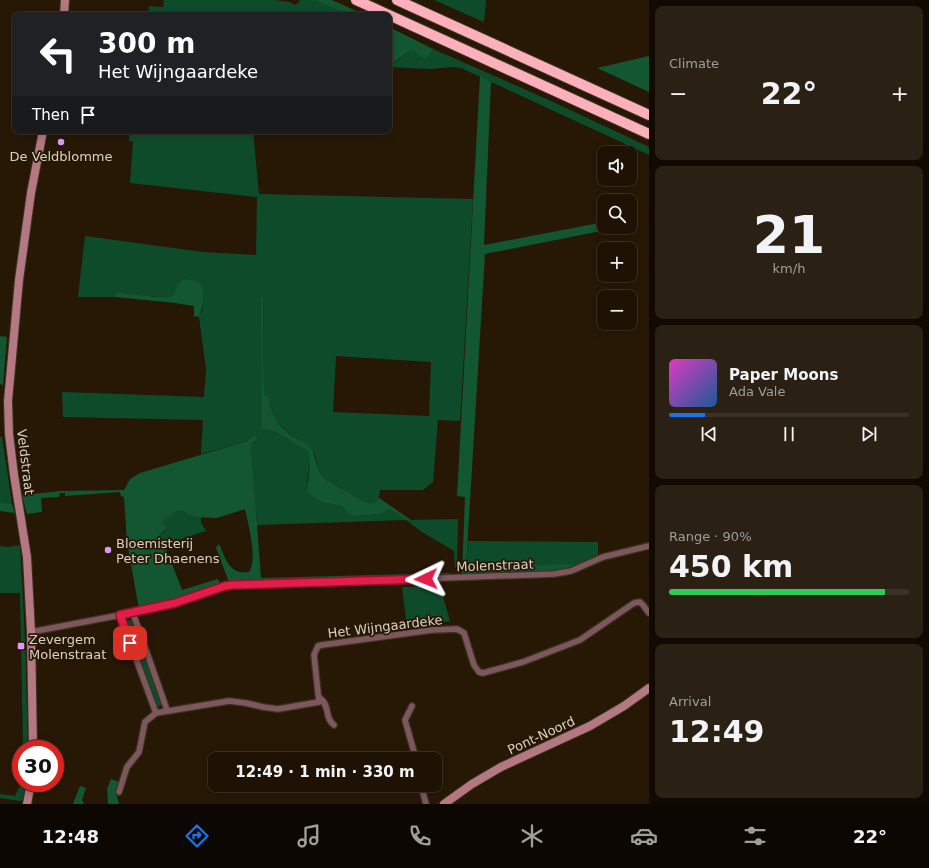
<!DOCTYPE html>
<html lang="en">
<head>
<meta charset="utf-8">
<style>
  :root { --surface:#1d1204; --page:#2a2013; --text:#f1f3f6; --muted:#a09e9a; --line:#3b3226; --accent:#1a73e8 }
  body { margin:0; font-family:"DejaVu Sans",sans-serif; background:var(--page); color:var(--text); height:100vh; display:flex; flex-direction:column; font-size:15px; white-space:nowrap }
  * { box-sizing:border-box; margin:0 }
  p { font-size:13px; color:var(--muted) }
  .icon { flex:none; width:22px; height:22px; fill:none; stroke:currentColor; stroke-width:2; stroke-linecap:round; stroke-linejoin:round }
  .map { position:relative; flex:1; overflow:hidden }
  .side { display:flex; flex-direction:column; gap:6px; padding:6px; background:#100a02; width:280px }
  .side>* { flex:none }
  .guide { position:absolute; left:12px; top:12px; width:380px; height:122px; border-radius:8px; box-shadow:0 2px 10px #0003,0 0 0 1px var(--line); background:#202124; color:#fff; overflow:hidden }
  .tools { position:absolute; left:597px; top:146px; display:grid; gap:8px }
  .tools a { display:grid; place-items:center; width:40px; height:40px; border-radius:8px; background:var(--surface); box-shadow:0 2px 10px #0003,0 0 0 1px var(--line); font-size:20px }
  .speed { position:absolute; left:12px; top:740px; display:flex; gap:8px; font-size:20px; font-weight:700; text-align:center }
  .speed>* { display:grid; place-content:center; width:52px; height:52px; border-radius:50%; background:var(--surface); box-shadow:0 2px 10px #0003,0 0 0 1px var(--line); line-height:1 }
  .speed .limit { border:6px solid #d22; background:#fff; color:#111 }
  .pin { position:absolute; display:grid; place-items:center; width:34px; height:34px; color:#fff; margin:-17px; border-radius:8px; box-shadow:0 2px 6px #0006 }
  .me { position:absolute; width:44px; margin:-22px; rotate:268deg; stroke-linejoin:round; filter:drop-shadow(0 0 3px #0008) }
  .turn { display:flex; align-items:center; gap:14px; height:84px; padding:0 20px; font-size:18px }
  .turn .icon { width:52px; height:52px; stroke-width:2.5 }
  .turn b { display:block; font-size:28px; line-height:34px }
  .then { display:flex; align-items:center; height:38px; padding:0 20px; background:#0003; gap:8px; font-size:15px }
  .big { font-size:30px; font-weight:700; line-height:1.1 }
  .side .tile { flex:1; display:flex; flex-direction:column; justify-content:center; gap:6px; min-width:0; padding:0 14px; border-radius:8px; background:var(--page) }
  .side .dial { align-items:center; gap:0 }
  .dial b { font-size:52px; line-height:1 }
  .song { display:flex; align-items:center; gap:12px }
  .cover { width:48px; height:48px; border-radius:6px; background:linear-gradient(135deg,hsl(310 70% 55%),hsl(210 70% 35%)) }
  .played { height:4px; border-radius:2px; background:linear-gradient(90deg,var(--accent) 15%,var(--line) 15%) }
  .keys { display:flex; justify-content:space-around; direction:ltr }
  .heat { display:flex; justify-content:space-between; align-items:center; font-size:22px; direction:ltr }
  .charge { height:6px; border-radius:3px; background:linear-gradient(90deg,#34c759 90%,var(--line) 0) }
  .trip { position:absolute; left:208px; top:752px; width:234px; height:40px; border-radius:8px; background:var(--surface); box-shadow:0 2px 10px #0003,0 0 0 1px var(--line); font-weight:700; line-height:40px; text-align:center }
  .dock { display:flex; height:64px; justify-content:space-around; align-items:center; background:#0c0702; color:var(--muted) }
  .dock .icon { width:28px; height:28px }
  .dock .on { color:var(--accent) }
  .dock b { font-size:18px; color:var(--text) }
  main { display:flex; flex:1; min-height:0 }
  .map>svg:first-child { display:block }
  .green { fill:#0e4b2b; fill-rule:evenodd }
  .forest { fill:#135732 }
  .lines { fill:none; stroke-linecap:round; stroke-linejoin:round }
  .street-casing { stroke:#403221; stroke-width:8 }
  .secondary-casing { stroke:#403221; stroke-width:10 }
  .highway-casing { stroke:#403221; stroke-width:12 }
  .street { stroke:#7c575d; stroke-width:5.5 }
  .secondary { stroke:#b47882; stroke-width:8 }
  .highway { stroke:#fcb0bc; stroke-width:10 }
  .route-casing { stroke:#92132f; stroke-width:10 }
  .route { stroke:#e11d48; stroke-width:7 }
  .poi-dot { fill:#dd99f3; stroke:#271806; stroke-width:1.5 }
  .labels { text-anchor:middle; stroke-width:3.5; stroke-linejoin:round; paint-order:stroke }
  .poi-label { font-size:13px; fill:#dcd1c6; stroke:#271806; text-anchor:start }
  .street-label { font-size:13px; fill:#dcd1c6; stroke:#271806 }
</style>
</head>
<body>
<main>
<div class="map">
<svg width="649" height="804" viewBox="0 0 649 804">
  <rect width="100%" height="100%" fill="#271806"/>
  <path class="green" d="M 164,0 L 274,0 L 289,2 L 295,5 L 299,2 L 300,0 L 315,0 L 348,15 L 148,15 L 149,6 L 163,7 Z
    M 434,0 L 486,0 L 484,22 Z
    M 433,49 L 549,100 L 649,147 L 649,155 L 461,68 L 452,67 L 431,69 L 389,67 L 411,50 L 426,60 Z
    M 130,131 L 253,131 L 259,194 L 473,199 L 460,421 L 438,420 L 433,482 L 423,490 L 380,490 L 379,498 L 375,502 L 367,503 L 325,479 C 315,468 319,460 313,452 C 310,448 305,445 301,442 C 280,426 274,424 268,397 L 264,397 L 263,297 L 262,429 L 274,431 L 309,452 L 311,458 L 307,482 L 329,504 L 342,506 L 348,514 L 352,516 L 381,514 L 389,509 L 406,520 L 458,519 L 457,568 L 455,568 L 454,551 L 422,532 L 406,520 L 257,525 L 251,444 L 258,439 L 255,435 L 247,441 L 201,454 L 203,420 L 63,417 L 62,392 L 204,397 L 206,369 L 199,317 L 203,307 L 175,292 L 173,296 L 157,297 L 116,292 L 115,297 L 78,297 L 85,236 L 203,252 L 256,255 L 257,197 L 130,183 L 133,142 L 129,141 ZM 336,356 L 431,362 L 429,416 L 333,412 Z
    M 0,437 L 2,437 L 12,504 L 0,502 Z
    M 178,511 C 186,512 192,517 201,517 L 201,523 L 206,531 L 169,543 L 170,547 L 166,548 L 156,539 L 166,530 L 161,522 L 172,514 Z
    M 468,541 L 598,542 L 598,557 L 583,564 L 572,565 L 466,567 Z
    M 20,545 L 25,640 L 28,749 L 23,749 L 20,593 L 0,593 L 0,546 L 8,547 Z
    M 440,586 L 450,621 L 407,627 L 402,587 Z
    M 129,620 L 133,621 L 161,701 L 162,704 L 159,707 L 155,705 L 126,624 L 127,621 Z
    M 21,783 L 26,783 L 23,799 L 20,801 L 0,798 L 0,794 L 15,796 Z"/>
  <path class="forest" d="M 315,0 L 332,0 L 365,15 L 348,15 Z
    M 389,27 L 433,49 L 426,60 L 411,50 L 389,66 Z
    M 649,56 L 649,92 L 597,68 Z
    M 480,76 L 491,82 L 484,245 L 604,222 L 604,227 L 605,227 L 606,230 L 485,254 L 466,567 L 583,564 L 566,572 L 462,575 L 465,497 L 457,496 Z
    M 184,279 L 195,281 L 201,284 C 205,296 203,305 199,317 L 194,316 L 194,306 L 175,303 L 115,297 L 116,292 L 157,297 L 173,296 L 178,284 Z
    M 261,297 L 263,297 L 264,397 L 268,396 C 272,415 277,426 294,437 C 299,440 305,442 309,446 C 318,457 315,469 325,479 L 367,503 L 375,502 L 379,498 L 411,520 L 406,520 L 389,509 L 381,514 L 352,516 L 348,514 L 342,506 C 328,504 318,502 308,492 C 307,478 312,465 309,452 L 274,431 L 262,429 Z
    M 0,336 L 7,337 L 3,385 L 0,384 Z
    M 255,435 L 258,439 L 251,444 L 261,578 L 451,573 L 449,576 L 229,582 L 216,548 L 219,544 C 226,559 229,575 249,572 C 258,559 248,524 245,509 L 217,518 L 194,517 L 184,512 L 178,511 L 172,514 L 162,522 L 166,529 L 156,539 L 166,548 L 182,590 L 218,579 L 220,584 L 153,606 L 139,609 L 127,542 L 124,497 L 121,496 L 120,492 L 65,496 L 65,493 L 60,493 L 59,497 L 41,498 L 42,512 L 27,514 L 22,495 L 62,491 L 124,490 L 130,479 L 140,473 L 247,441 Z
    M 0,502 L 12,504 L 15,513 L 0,511 Z
    M 111,779 L 120,782 L 116,793 L 119,804 L 108,804 L 107,789 Z
    M 80,786 L 86,788 L 82,800 L 84,804 L 73,804 Z"/>
  <g class="lines">
    <g class="street-casing">
      <path id="street" d="M 133,613 L 167,710
        M 120,615 L 156,713
        M 31,632 L 152,609 L 175,603 L 225,586 L 554,574 L 571,571 L 603,557 L 649,546
        M 320,698 C 331,707 324,718 334,725
        M 412,706 L 405,720 L 416,759
        M 421,785 L 426,804
        M 119,792 L 127,767 L 139,752 L 145,722 L 156,713 L 229,701 L 246,703 L 263,707 L 278,709 L 319,702 L 314,655 L 318,646 L 322,645 L 432,630 L 457,629 L 464,633 L 474,665 L 479,672 L 483,673 L 523,662 L 580,640 L 634,603 L 640,602 L 643,605 L 649,613"/>
    </g>
    <g class="secondary-casing">
      <path id="secondary" d="M 64,15 L 65,0
        M 33,749 L 31,632 L 27,557 L 14,475 L 9,434 L 8,401 L 19,280 L 31,193 L 43,131
        M 27,804 L 31,783
        M 444,804 L 472,784 L 501,767 L 590,726 L 624,706 L 649,688"/>
    </g>
    <g class="highway-casing">
      <path id="highway" d="M 356,0 L 389,15
        M 397,0 L 649,115
        M 389,15 L 649,134"/>
    </g>
    <use href="#street" class="street"/>
    <use href="#secondary" class="secondary"/>
    <use href="#highway" class="highway"/>
  </g>
  <g class="lines">
    <g class="route-casing">
      <path id="route" d="M 130,643 L 120,615 L 175,603 L 225,586 L 232,585 L 426,579"/>
    </g>
    <use href="#route" class="route"/>
  </g>
  <g class="poi-dot">
    <circle cx="61" cy="142" r="4"/>
    <circle cx="108" cy="550" r="4"/>
    <rect x="17" y="642" width="8" height="8" rx="2"/>
  </g>
  <g class="labels">
    <g class="poi-label">
      <text x="61" y="161" text-anchor="middle">De Veldblomme</text>
      <text x="116" y="548">Bloemisterij<tspan x="116" dy="15">Peter Dhaenens</tspan></text>
      <text x="29" y="644">Zevergem<tspan x="29" dy="15">Molenstraat</tspan></text>
    </g>
    <g class="street-label">
      <text transform="translate(26 462) rotate(83)" y="5">Veldstraat</text>
      <text transform="translate(495 565) rotate(-2)" y="5">Molenstraat</text>
      <text transform="translate(385 626) rotate(-7)" y="5">Het Wijngaardeke</text>
      <text transform="translate(541 735) rotate(-25)" y="5">Pont-Noord</text>
    </g>
  </g>
</svg>
<div class="tools">
<a><svg class="icon" aria-label="sound" viewBox="0 0 24 24"><path d="M4 9h4l5-4v14l-5-4H4zM17 9q2 3 0 6"/></svg></a>
<a><svg class="icon" aria-label="search" viewBox="0 0 24 24"><circle cx="10" cy="10" r="6"/><path d="M15 15l6 6"/></svg></a>
<a>+</a>
<a>−</a>
</div>
<div class="speed"><div class="limit">30</div></div>
<div class="pin" style="left:130px;top:643px;background:#d93025"><svg class="icon" aria-label="arrive" viewBox="0 0 24 24"><path d="M6 21V4h12l-3 4 3 4H6"/></svg></div>
<svg class="me" style="left:426px;top:579px" viewBox="-20 -20 40 40"><path d="M0-17L14 15 0 8-14 15z" fill="#e11d48" stroke="#fff" stroke-width="4"/></svg>
<div class="trip">12:49 · 1 min · 330 m</div>
<div class="guide">
<div class="turn"><svg class="icon" aria-label="left" viewBox="0 0 24 24"><path d="M17 20v-9H6M10 6l-5 5 5 5"/></svg><div><b>300 m</b>Het Wijngaardeke</div></div>
<div class="then">Then<svg class="icon" aria-label="arrive" viewBox="0 0 24 24"><path d="M6 21V4h12l-3 4 3 4H6"/></svg></div>
</div>
</div>
<section class="side">
<div class="tile"><p>Climate</p>
<div class="heat"><a>−</a><b class="big">22°</b><a>+</a></div>
</div>
<div class="tile dial"><b>21</b><p>km/h</p></div>
<div class="tile">
<div class="song"><i class="cover"></i><div><b>Paper Moons</b><p>Ada Vale</p></div></div>
<div class="played"></div>
<div class="keys"><svg class="icon" aria-label="previous" viewBox="0 0 24 24"><path d="M18 5L8 12l10 7zM5 5v14"/></svg><svg class="icon" aria-label="pause" viewBox="0 0 24 24"><path d="M8 5v14M16 5v14"/></svg><svg class="icon" aria-label="next" viewBox="0 0 24 24"><path d="M6 5l10 7-10 7zM19 5v14"/></svg></div>
</div>
<div class="tile"><p>Range · 90%</p><b class="big">450 km</b><div class="charge"></div></div>
<div class="tile"><p>Arrival</p><b class="big">12:49</b></div>
</section>
</main>
<nav class="dock">
<b>12:48</b>
<svg class="icon on" aria-label="directions" viewBox="0 0 24 24"><path d="M12 3l9 9-9 9-9-9zM9 14v-3h6M13 9l2 2-2 2"/></svg>
<svg class="icon" aria-label="music" viewBox="0 0 24 24"><path d="M9 18V5l10-2v13"/><circle cx="6" cy="18" r="3"/><circle cx="16" cy="16" r="3"/></svg>
<svg class="icon" aria-label="phone" viewBox="0 0 24 24"><path d="M5 4h4l2 5-3 2q2 4 5 5l2-3 5 2v4C11 20 4 13 5 4z"/></svg>
<svg class="icon" aria-label="climate" viewBox="0 0 24 24"><path d="M12 3v18M4 7l16 10M4 17L20 7"/></svg>
<svg class="icon" aria-label="car" viewBox="0 0 24 24"><path d="M5 17H2v-5l4-1 3-4h7l3 4 3 1v5h-3M9 17h6M6 11h13"/><circle cx="7" cy="17" r="2"/><circle cx="17" cy="17" r="2"/></svg>
<svg class="icon" aria-label="filters" viewBox="0 0 24 24"><path d="M4 7h16M4 17h16"/><circle cx="9" cy="7" r="2"/><circle cx="15" cy="17" r="2"/></svg>
<b>22°</b>
</nav>
</body>
</html>
